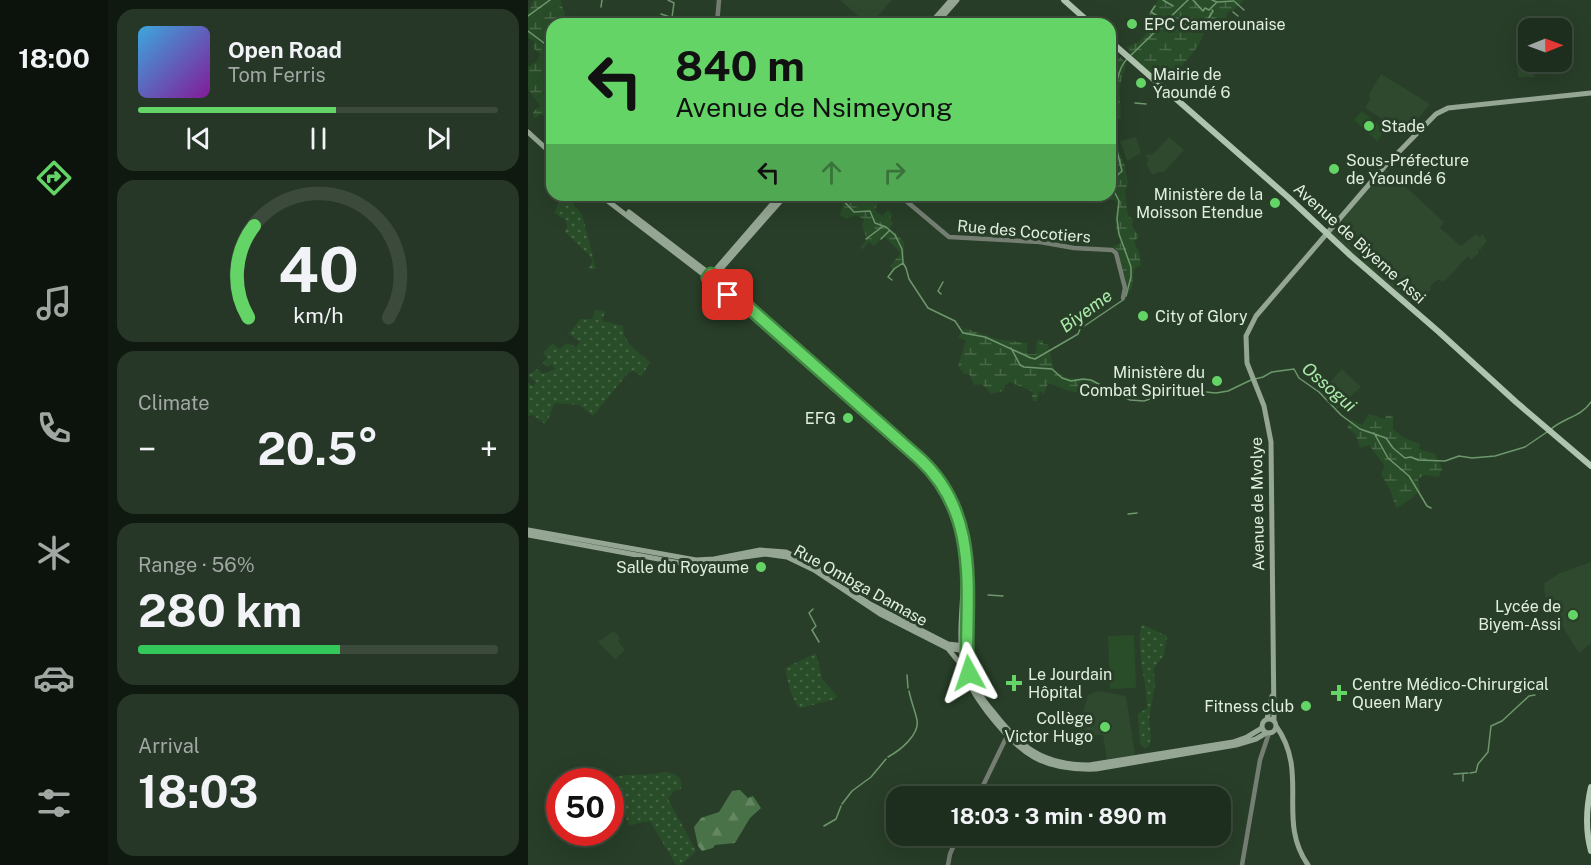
<!DOCTYPE html>
<html lang="en">
<head>
<meta charset="utf-8">
<style>
  :root { --surface:#1e2e1e; --page:#263627; --text:#f1f3f6; --muted:#a1a8a4; --line:#3c4a3c; --accent:#65d467 }
  body { margin:0; font-family:"Public Sans",sans-serif; background:var(--page); color:var(--text); height:100vh; display:flex; flex-direction:column; font-size:22px; white-space:nowrap }
  * { box-sizing:border-box; margin:0 }
  p { font-size:20px; color:var(--muted) }
  .icon { flex:none; width:33px; height:33px; fill:none; stroke:currentColor; stroke-width:2; stroke-linecap:round; stroke-linejoin:round }
  .map { position:relative; flex:1; overflow:hidden }
  .sheet { display:flex; flex-direction:column; gap:9px; padding:9px; background:#101910; width:420px }
  .sheet>* { flex:none }
  .guide { position:absolute; left:18px; top:18px; width:570px; height:183px; border-radius:18px; box-shadow:0 6px 24px #0002,0 0 0 2px var(--line); background:#65d467; color:#111; overflow:hidden }
  .needle { width:39px; rotate:89deg }
  .controls { position:absolute; left:990px; top:18px; display:grid; gap:12px }
  .controls a { display:grid; place-items:center; width:54px; height:54px; border-radius:12px; background:var(--surface); box-shadow:0 6px 24px #0002,0 0 0 2px var(--line); font-size:30px }
  .speed { position:absolute; left:18px; top:768px; display:flex; gap:12px; font-size:30px; font-weight:700; text-align:center }
  .speed>* { display:grid; place-content:center; width:78px; height:78px; border-radius:50%; background:var(--surface); box-shadow:0 6px 24px #0002,0 0 0 2px var(--line); line-height:1 }
  .speed .limit { border:9px solid #d22; background:#fff; color:#111 }
  .pin { position:absolute; display:grid; place-items:center; width:51px; height:51px; color:#fff; margin:-26px; border-radius:12px; box-shadow:0 3px 9px #0006 }
  .me { position:absolute; width:66px; margin:-33px; rotate:355deg; stroke-linejoin:round; filter:drop-shadow(0 0 4px #0008) }
  .turn { display:flex; align-items:center; gap:21px; height:126px; padding:0 30px; font-size:27px }
  .turn .icon { width:78px; height:78px; stroke-width:2.5 }
  .turn b { display:block; font-size:42px; line-height:51px }
  .lanes { display:flex; align-items:center; height:57px; padding:0 30px; background:#0003; justify-content:center; gap:30px; direction:ltr }
  .lanes .off { opacity:.35 }
  .big { font-size:45px; font-weight:700; line-height:1.1 }
  .sheet .tile { flex:1; display:flex; flex-direction:column; justify-content:center; gap:9px; min-width:0; padding:0 21px; border-radius:18px; background:var(--page) }
  .sheet .dial { align-items:center; gap:0 }
  .dial svg { height:156px; overflow:visible; fill:none; stroke:var(--line); stroke-width:7; stroke-linecap:round; text-anchor:middle }
  .dial text { fill:var(--text); stroke:none }
  .song { display:flex; align-items:center; gap:18px }
  .cover { width:72px; height:72px; border-radius:9px; background:linear-gradient(135deg,hsl(200 70% 55%),hsl(290 70% 35%)) }
  .played { height:6px; border-radius:3px; background:linear-gradient(90deg,var(--accent) 55%,var(--line) 55%) }
  .keys { display:flex; justify-content:space-around; direction:ltr }
  .heat { display:flex; justify-content:space-between; align-items:center; font-size:33px; direction:ltr }
  .charge { height:9px; border-radius:4px; background:linear-gradient(90deg,#34c759 56%,var(--line) 0) }
  .trip { position:absolute; left:358px; top:786px; width:345px; height:60px; border-radius:18px; background:var(--surface); box-shadow:0 6px 24px #0002,0 0 0 2px var(--line); font-weight:700; line-height:60px; text-align:center }
  main { display:flex; flex:1; min-height:0 }
  .tab-bar { display:flex; flex-direction:column; width:108px; justify-content:space-around; align-items:center; background:#0c120c; color:var(--muted) }
  .tab-bar .icon { width:42px; height:42px }
  .tab-bar .selected { color:var(--accent) }
  .tab-bar b { font-size:27px; color:var(--text) }
  .map>svg:first-child { display:block }
  .built { fill:#2e492d }
  .grass { fill:url(#grass-dots) }
  .forest { fill:url(#forest-firs) }
  .wetland { fill:url(#wetland-marsh) }
  .pitch { fill:#294d28 }
  .lines { fill:none; stroke-linecap:round; stroke-linejoin:round }
  .stream { stroke:#6e976d; stroke-width:1.5 }
  .tertiary { stroke:#747e73; stroke-width:4.5 }
  .secondary { stroke:#95a694; stroke-width:5 }
  .primary { stroke:#afc4ae; stroke-width:6 }
  .route-casing { stroke:#428a43; stroke-width:15 }
  .route { stroke:#65d467; stroke-width:10 }
  .poi-dot { fill:#65d467; stroke:#283e28; stroke-width:2 }
  .labels { text-anchor:middle; stroke-width:6; stroke-linejoin:round; paint-order:stroke }
  .poi-label { font-size:16px; fill:#e1eee0; stroke:#283e28; text-anchor:start }
  .street-label { font-size:16px; fill:#e1eee0; stroke:#283e28 }
  .water-label { font-size:18px; font-style:italic; fill:#aceaaa; stroke:#283e28 }
</style>
</head>
<body>
<main>
<nav class="tab-bar">
<b>18:00</b>
<svg class="icon selected" aria-label="directions" viewBox="0 0 24 24"><path d="M12 3l9 9-9 9-9-9zM9 14v-3h6M13 9l2 2-2 2"/></svg>
<svg class="icon" aria-label="music" viewBox="0 0 24 24"><path d="M9 18V5l10-2v13"/><circle cx="6" cy="18" r="3"/><circle cx="16" cy="16" r="3"/></svg>
<svg class="icon" aria-label="phone" viewBox="0 0 24 24"><path d="M5 4h4l2 5-3 2q2 4 5 5l2-3 5 2v4C11 20 4 13 5 4z"/></svg>
<svg class="icon" aria-label="climate" viewBox="0 0 24 24"><path d="M12 3v18M4 7l16 10M4 17L20 7"/></svg>
<svg class="icon" aria-label="car" viewBox="0 0 24 24"><path d="M5 17H2v-5l4-1 3-4h7l3 4 3 1v5h-3M9 17h6M6 11h13"/><circle cx="7" cy="17" r="2"/><circle cx="17" cy="17" r="2"/></svg>
<svg class="icon" aria-label="filters" viewBox="0 0 24 24"><path d="M4 7h16M4 17h16"/><circle cx="9" cy="7" r="2"/><circle cx="15" cy="17" r="2"/></svg>
</nav>
<section class="sheet">
<div class="tile">
<div class="song"><i class="cover"></i><div><b>Open Road</b><p>Tom Ferris</p></div></div>
<div class="played"></div>
<div class="keys"><svg class="icon" aria-label="previous" viewBox="0 0 24 24"><path d="M18 5L8 12l10 7zM5 5v14"/></svg><svg class="icon" aria-label="pause" viewBox="0 0 24 24"><path d="M8 5v14M16 5v14"/></svg><svg class="icon" aria-label="next" viewBox="0 0 24 24"><path d="M6 5l10 7-10 7zM19 5v14"/></svg></div>
</div>
<div class="tile dial"><svg viewBox="0 0 100 80">
<path d="M14 69A42 42 0 1 1 86 69"/>
<path d="M14 69A42 42 0 0 1 17 22" stroke="#65d467"/>
<text x="50" y="56" font-size="32" font-weight="700">40</text>
<text x="50" y="72" font-size="11">km/h</text>
</svg></div>
<div class="tile"><p>Climate</p>
<div class="heat"><a>−</a><b class="big">20.5°</b><a>+</a></div>
</div>
<div class="tile"><p>Range · 56%</p><b class="big">280 km</b><div class="charge"></div></div>
<div class="tile"><p>Arrival</p><b class="big">18:03</b></div>
</section>
<div class="map">
<svg width="1063" height="865" viewBox="0 0 1063 865">
  <defs>
    <pattern id="grass-dots" width="8" height="8" patternUnits="userSpaceOnUse" patternTransform="scale(1.5)"><rect width="8" height="8" fill="#294d28"/><path d="M2 2h.1M6 6h.1" fill="none" stroke="#486747" stroke-width="1.8" stroke-linecap="round"/></pattern>
    <pattern id="forest-firs" width="22" height="20" patternUnits="userSpaceOnUse" patternTransform="scale(1.5)"><rect width="22" height="20" fill="#4a7249"/><path d="M5 1l3.5 6h-7zM16 11l3.5 6h-7z" fill="#648663"/></pattern>
    <pattern id="wetland-marsh" width="20" height="14" patternUnits="userSpaceOnUse" patternTransform="scale(1.5)"><rect width="20" height="14" fill="#294d28"/><path d="M1 5h8M5 5V1M11 12h8M15 12V8" fill="none" stroke="#486747"/></pattern>
  </defs>
  <rect width="100%" height="100%" fill="#283e28"/>
  <path class="built" d="M 312,0 L 364,0 L 343,24 L 339,24 Z
    M 989,54 L 1000,54 L 1000,62 L 1005,62 L 1006,77 L 990,77 Z
    M 853,74 L 902,104 L 878,134 L 837,108 L 842,99 L 841,94 Z
    M 608,137 L 613,153 L 599,161 L 592,141 Z
    M 641,137 L 656,150 L 636,172 L 631,172 L 624,175 L 618,163 L 621,161 L 617,155 L 625,154 Z
    M 856,167 L 916,222 L 912,228 L 933,246 L 948,234 L 951,237 L 955,234 L 959,241 L 955,246 L 953,246 L 953,250 L 950,248 L 951,253 L 943,260 L 940,256 L 937,259 L 918,280 L 914,282 L 911,279 L 902,286 L 903,290 L 890,298 L 889,300 L 877,303 L 799,234 Z
    M 814,369 L 833,387 L 809,409 L 793,392 Z
    M 1063,562 L 1063,643 L 1051,653 L 1021,605 L 1017,596 L 1016,583 L 1032,573 Z
    M 86,631 L 92,638 L 90,641 L 97,650 L 87,659 L 70,642 Z
    M 570,691 L 598,696 L 607,755 L 579,759 L 575,735 L 549,736 L 560,695 Z"/>
  <path class="grass" d="M 27,195 L 42,195 L 45,204 L 54,214 L 68,269 L 60,269 L 65,261 L 61,255 L 37,232 L 39,227 L 38,220 L 26,213 L 31,202 Z
    M 67,310 L 77,312 L 74,321 L 95,326 C 95,343 110,352 122,362 L 114,376 L 105,371 L 100,373 L 65,416 L 51,405 L 27,403 C 22,410 23,417 17,424 L 5,415 L 0,416 L 0,382 L 5,387 L 8,382 L 0,376 L 9,369 L 15,374 L 27,369 L 24,364 L 19,367 L 15,363 L 19,358 L 15,353 L 25,343 L 31,349 L 39,343 L 48,347 L 52,342 L 41,334 L 52,319 L 64,319 Z
    M 613,625 C 623,626 630,633 639,636 L 636,655 L 626,668 L 627,684 L 621,719 L 623,738 L 621,746 L 618,748 L 612,744 L 610,714 L 619,708 C 619,681 608,652 613,625 Z
    M 288,653 L 294,679 L 309,696 L 307,699 L 273,708 L 270,707 L 262,691 L 257,668 Z
    M 136,772 C 146,773 156,776 153,789 L 146,791 L 140,799 L 168,851 L 153,865 L 148,865 L 122,821 L 101,825 L 83,779 C 92,772 121,777 136,772 Z"/>
  <path class="forest" d="M 212,790 L 220,798 L 225,796 L 233,808 L 222,818 L 207,843 L 187,845 L 185,848 L 174,851 L 170,846 L 166,827 L 173,818 L 191,812 L 204,791 Z"/>
  <path class="wetland" d="M 6,0 L 32,0 L 37,14 L 33,24 L 24,24 L 24,116 L 22,114 L 18,117 L 13,114 L 6,119 L 5,112 L 12,106 L 0,89 L 0,67 L 9,61 L 12,54 L 5,48 L 6,41 L 0,38 L 0,13 Z
    M 630,0 L 716,0 L 706,10 L 700,12 L 698,19 C 673,20 680,33 669,47 C 661,59 650,70 638,79 L 637,82 C 623,76 606,60 598,47 L 611,42 L 618,34 L 617,26 L 620,20 L 621,13 Z
    M 592,57 L 598,63 C 597,72 593,79 592,87 C 590,97 594,107 592,118 L 589,120 L 587,134 L 582,141 L 582,75 L 586,75 C 589,69 587,62 592,57 Z
    M 582,145 L 590,149 L 597,166 L 600,183 L 597,192 L 600,215 L 605,220 L 604,226 L 611,236 L 606,242 L 611,252 L 613,265 L 606,269 L 604,288 L 598,298 L 597,297 L 598,282 L 591,259 L 591,252 L 585,246 L 593,243 C 586,230 587,217 590,204 L 586,200 L 579,200 L 577,195 L 582,195 Z
    M 299,195 L 325,195 L 329,199 L 332,195 L 347,195 L 351,200 L 347,210 L 354,216 L 360,210 L 365,215 L 362,218 L 365,223 L 362,228 L 376,242 L 376,263 L 366,270 L 362,266 L 373,253 L 356,236 L 346,246 L 341,242 L 335,249 L 332,248 L 339,239 L 334,226 L 336,219 L 327,215 L 318,219 L 312,215 L 315,203 L 307,197 L 305,199 Z
    M 437,328 L 468,339 L 499,343 L 499,354 L 508,354 L 509,340 L 515,340 L 515,344 L 520,344 L 526,370 C 543,385 552,373 569,383 L 569,390 L 566,390 L 565,395 L 541,391 L 520,383 L 516,395 L 512,391 L 509,401 L 505,401 L 504,397 L 505,392 L 482,382 L 478,384 L 475,391 L 463,394 L 454,384 L 446,385 L 441,374 L 436,374 L 430,366 L 438,341 L 430,337 Z
    M 841,414 L 857,419 L 858,415 L 865,417 L 865,429 L 876,438 L 892,444 L 891,449 L 907,454 L 915,470 L 912,472 L 911,477 L 897,475 L 890,479 L 892,490 L 882,500 L 868,508 L 863,492 L 853,474 L 857,466 L 841,445 L 832,448 L 828,435 L 819,427 L 824,420 L 834,425 Z"/>
  <path class="pitch" d="M 834,111 L 857,131 L 849,141 L 826,120 Z
    M 606,635 L 608,688 L 582,689 L 580,636 Z"/>
  <g class="lines">
    <path class="stream" d="M 140,0 L 146,3 L 144,17 L 150,24
      M 635,0 L 645,6
      M 665,0 L 675,11 L 677,8 L 681,10 L 689,2
      M 684,0 L 689,2 L 706,1
      M 707,2 L 716,10
      M 627,6 L 623,12 L 636,20
      M 73,7 L 74,0
      M 705,12 L 710,16
      M 133,14 L 142,17
      M 0,16 L 22,0
      M 680,19 L 685,11 L 684,10
      M 652,24 L 651,22 L 656,16 L 671,23 L 669,26 L 672,29
      M 655,27 L 657,24 L 659,26 L 664,19
      M 628,29 L 618,23 L 622,17 L 631,25
      M 0,31 L 24,49
      M 602,56 L 660,0
      M 607,103 L 618,104
      M 582,132 C 588,112 584,74 599,59
      M 582,148 L 589,151 L 594,171 L 583,181 L 583,185 L 591,201 L 589,219 L 591,234 L 603,267 L 603,277 L 598,296
      M 310,195 L 326,212 L 342,211 L 347,223 L 358,227 L 367,235 L 374,249 L 375,263 L 378,268 L 381,279 L 400,308 L 427,321 L 435,333 L 457,337 L 503,358 L 507,359 L 545,337 L 550,334 L 552,329 L 595,300
      M 338,239 L 354,227
      M 353,239 L 361,231
      M 364,280 L 360,277 L 366,269 L 375,263
      M 413,294 L 410,291 L 415,282
      M 483,348 L 492,365 L 496,367 L 524,369 L 534,378 L 543,381 L 555,379 L 563,380 L 602,400 L 616,401 L 631,396 L 667,391 L 688,393 L 700,391 L 723,380
      M 727,379 L 735,377 L 744,372 L 766,369 L 771,378 L 791,392 L 813,415 L 832,429 L 858,438 L 865,448 L 877,458 L 883,457 L 890,460 L 917,461 L 931,456 L 944,458 L 967,456 L 997,447 L 1019,432
      M 1023,429 C 1036,418 1054,416 1063,402
      M 846,433 L 860,458 L 881,476 L 899,506 L 903,508
      M 600,514 L 609,513
      M 460,595 L 475,596
      M 285,609 L 281,613 L 288,626 L 284,630 L 291,642
      M 379,675 L 380,688
      M 360,757 C 371,751 392,735 389,720 C 387,711 383,701 381,691
      M 942,773 L 948,772 L 950,764 L 960,752 L 963,726 L 974,721 L 1001,696 L 1007,695
      M 926,774 L 940,773
      M 935,774 L 935,781
      M 314,804 L 324,791 L 343,777 L 358,759
      M 296,826 L 308,819 L 313,806"/>
    <path class="tertiary" d="M 189,24 L 191,0
      M 371,195 L 421,237 L 512,242 L 546,248 L 584,250 L 588,253 L 597,288 L 595,298
      M 450,796 L 480,734
      M 420,865 L 422,854 L 430,836
      M 714,865 L 732,760 L 741,733"/>
    <path class="secondary" d="M 402,24 L 423,0
      M 408,24 L 429,0
      M 0,132 L 24,154
      M 72,195 L 180,278 L 393,466 C 417,491 429,520 435,554 C 438,590 429,628 435,664 C 438,683 449,698 460,713 C 492,754 514,771 568,769 L 708,745 L 728,739 L 738,733
      M 101,212 L 186,277 L 392,459 C 451,514 438,585 439,657 C 441,680 452,697 467,714 C 494,748 515,765 561,765 L 705,742 L 719,737 L 734,728
      M 183,275 L 252,195
      M 184,279 L 258,195
      M 0,530 L 168,560 L 186,559 L 232,550 L 258,552 L 289,567 L 342,604 L 420,644 L 437,646
      M 0,535 L 163,565 L 189,564 L 209,558 L 237,554 L 259,557 L 286,570 L 352,614 L 419,648 L 437,651
      M 421,650 L 434,666
      M734 726a7 7 0 1 1 14 0a7 7 0 1 1-14 0Z
      M 739,719 L 744,696
      M 746,721 L 743,442 L 736,406 L 719,363 L 718,336 L 728,316 L 856,167 L 908,114 L 920,108 L 1063,93
      M 748,726 C 782,773 748,820 780,865"/>
    <path class="primary" d="M 536,0 L 563,24
      M 582,41 L 761,198 L 822,255 L 911,332 L 988,402 L 1063,466
      M 1063,787 C 1058,809 1057,829 1063,851"/>
  </g>
  <g class="lines">
    <g class="route-casing">
      <path id="route" d="M 200,295 L 180,278 L 183,274 L 392,459 C 450,513 439,585 439,657 L 441,673"/>
    </g>
    <use href="#route" class="route"/>
  </g>
  <g class="poi-dot">
    <circle cx="604" cy="24" r="6"/>
    <circle cx="613" cy="83" r="6"/>
    <circle cx="841" cy="126" r="6"/>
    <circle cx="806" cy="169" r="6"/>
    <circle cx="747" cy="203" r="6"/>
    <circle cx="615" cy="316" r="6"/>
    <circle cx="689" cy="381" r="6"/>
    <circle cx="320" cy="418" r="6"/>
    <circle cx="233" cy="567" r="6"/>
    <circle cx="1045" cy="615" r="6"/>
    <path d="M483 674h6v6h6v6h-6v6h-6v-6h-6v-6h6z"/>
    <path d="M808 684h6v6h6v6h-6v6h-6v-6h-6v-6h6z"/>
    <circle cx="778" cy="706" r="6"/>
    <circle cx="577" cy="727" r="6"/>
  </g>
  <g class="labels">
    <g class="poi-label">
      <text x="616" y="30">EPC Camerounaise</text>
      <text x="625" y="80">Mairie de<tspan x="625" dy="18">Yaoundé 6</tspan></text>
      <text x="853" y="132">Stade</text>
      <text x="818" y="166">Sous-Préfecture<tspan x="818" dy="18">de Yaoundé 6</tspan></text>
      <text x="735" y="200" text-anchor="end">Ministère de la<tspan x="735" dy="18">Moisson Etendue</tspan></text>
      <text x="627" y="322">City of Glory</text>
      <text x="677" y="378" text-anchor="end">Ministère du<tspan x="677" dy="18">Combat Spirituel</tspan></text>
      <text x="308" y="424" text-anchor="end">EFG</text>
      <text x="221" y="573" text-anchor="end">Salle du Royaume</text>
      <text x="1033" y="612" text-anchor="end">Lycée de<tspan x="1033" dy="18">Biyem-Assi</tspan></text>
      <text x="500" y="680">Le Jourdain<tspan x="500" dy="18">Hôpital</tspan></text>
      <text x="824" y="690">Centre Médico-Chirurgical<tspan x="824" dy="18">Queen Mary</tspan></text>
      <text x="766" y="712" text-anchor="end">Fitness club</text>
      <text x="565" y="724" text-anchor="end">Collège<tspan x="565" dy="18">Victor Hugo</tspan></text>
    </g>
    <g class="street-label">
      <text transform="translate(496 231) rotate(5)" y="6">Rue des Cocotiers</text>
      <text transform="translate(832 243) rotate(42)" y="6">Avenue de Biyeme Assi</text>
      <text transform="translate(729 504) rotate(-91)" y="6">Avenue de Mvolye</text>
      <text transform="translate(333 585) rotate(29)" y="6">Rue Ombga Damase</text>
    </g>
    <g class="water-label">
      <text transform="translate(558 311) rotate(-36)" y="6">Biyeme</text>
      <text transform="translate(801 387) rotate(41)" y="6">Ossogui</text>
    </g>
  </g>
</svg>
<div class="controls">
<a><svg class="needle" viewBox="-14 -14 28 28"><path d="M0-13l5 13h-10z" fill="#e53935"/><path d="M0 13l5-13h-10z" fill="#a1a8a4"/></svg></a>
</div>
<div class="speed"><div class="limit">50</div></div>
<div class="pin" style="left:200px;top:295px;background:#d93025"><svg class="icon" aria-label="arrive" viewBox="0 0 24 24"><path d="M6 21V4h12l-3 4 3 4H6"/></svg></div>
<svg class="me" style="left:441px;top:673px" viewBox="-20 -20 40 40"><path d="M0-17L14 15 0 8-14 15z" fill="#65d467" stroke="#fff" stroke-width="4"/></svg>
<div class="trip">18:03 · 3 min · 890 m</div>
<div class="guide">
<div class="turn"><svg class="icon" aria-label="left" viewBox="0 0 24 24"><path d="M17 20v-9H6M10 6l-5 5 5 5"/></svg><div><b>840 m</b>Avenue de Nsimeyong</div></div>
<div class="lanes"><svg class="icon" aria-label="left" viewBox="0 0 24 24"><path d="M17 20v-9H6M10 6l-5 5 5 5"/></svg><svg class="icon off" aria-label="ahead" viewBox="0 0 24 24"><path d="M12 20V5M6 11l6-6 6 6"/></svg><svg class="icon off" aria-label="right" viewBox="0 0 24 24"><path d="M7 20v-9h11M14 6l5 5-5 5"/></svg></div>
</div>
</div>
</main>
</body>
</html>
